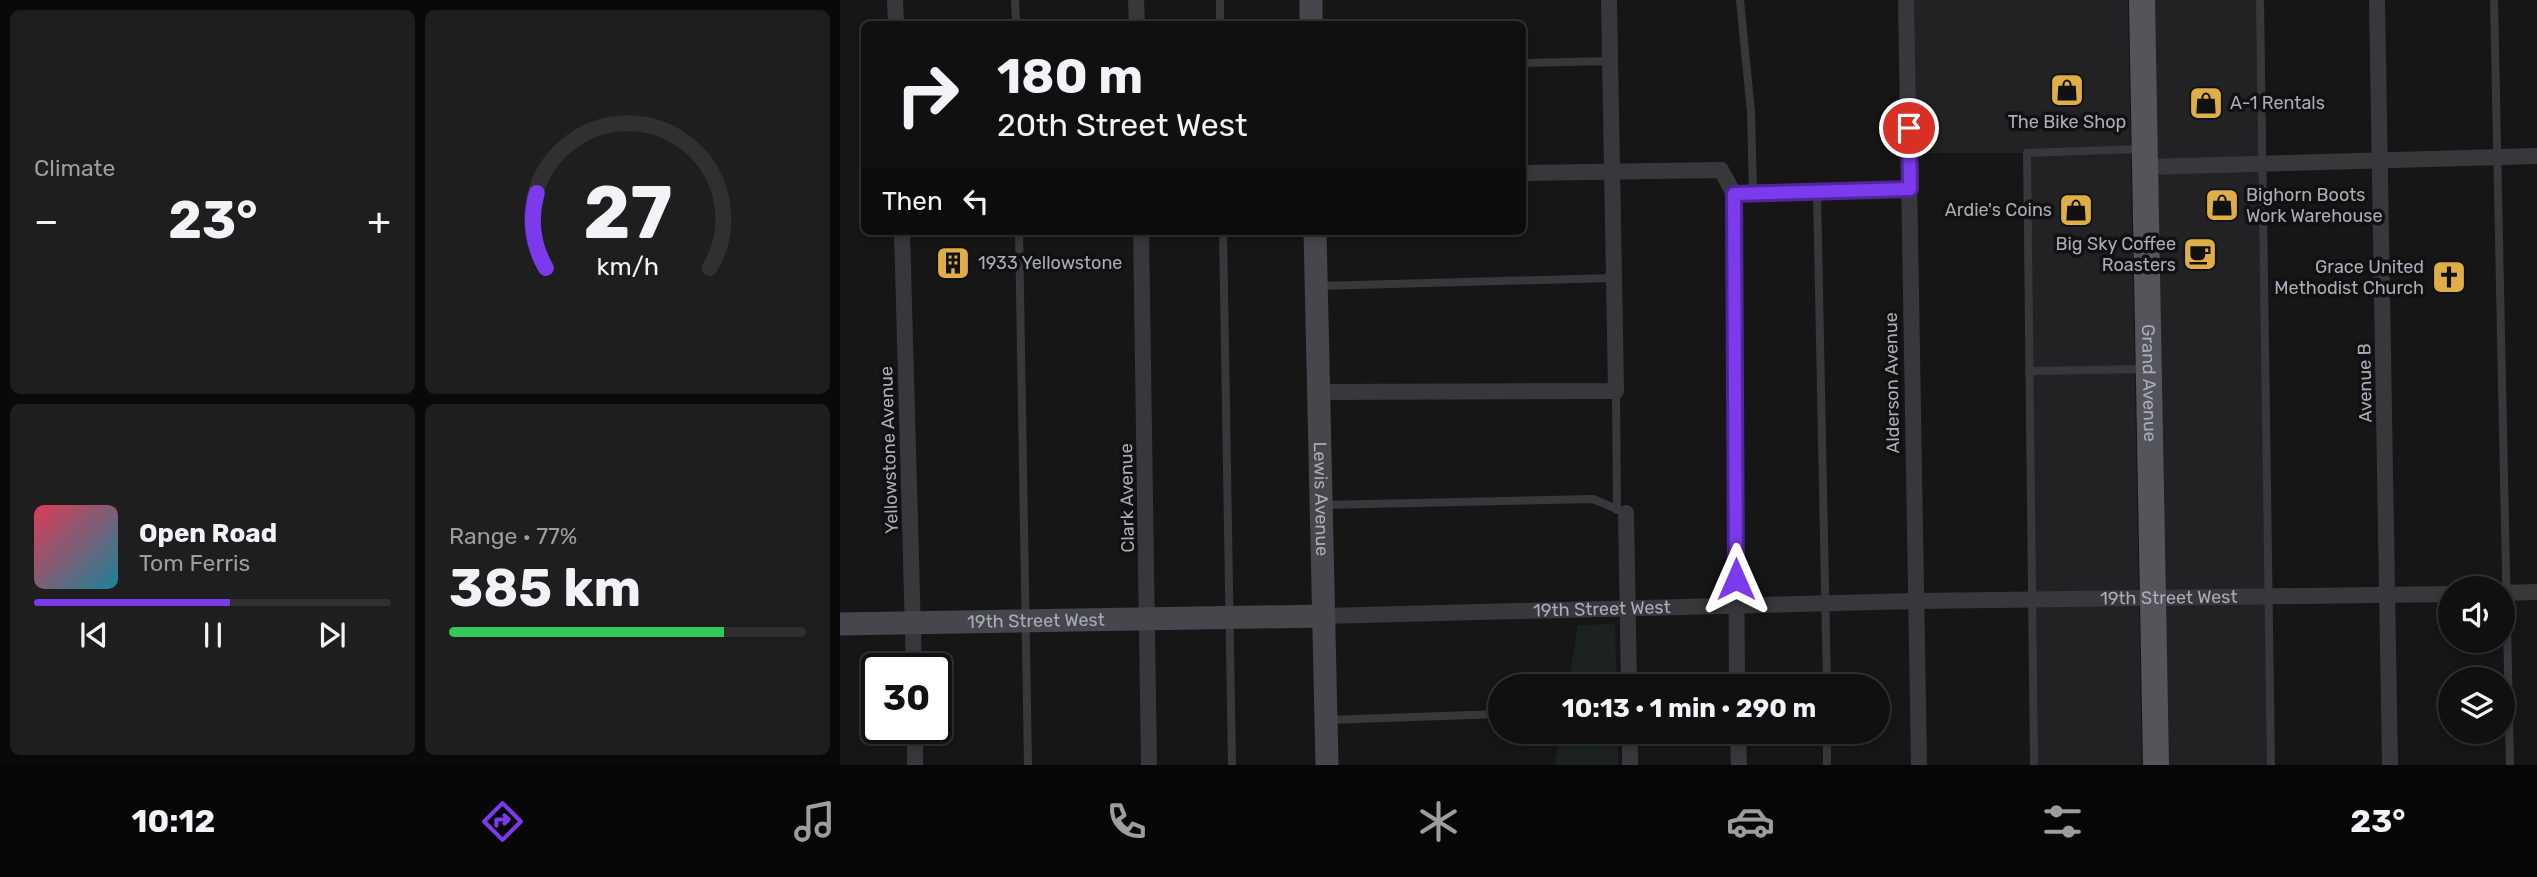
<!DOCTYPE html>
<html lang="en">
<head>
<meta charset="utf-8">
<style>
  :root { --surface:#101011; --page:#1e1e1f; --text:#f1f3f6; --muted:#9c9d9f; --line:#303031; --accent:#7c3aed }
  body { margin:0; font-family:Rubik,sans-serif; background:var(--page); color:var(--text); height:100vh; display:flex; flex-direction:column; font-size:26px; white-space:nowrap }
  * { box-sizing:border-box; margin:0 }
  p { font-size:23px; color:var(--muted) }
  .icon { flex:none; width:38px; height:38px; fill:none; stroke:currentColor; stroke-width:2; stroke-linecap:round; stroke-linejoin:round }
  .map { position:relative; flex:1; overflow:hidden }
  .panel { display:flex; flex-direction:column; gap:10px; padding:10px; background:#090909; width:840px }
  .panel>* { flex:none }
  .guide { position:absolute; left:21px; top:21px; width:665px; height:214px; border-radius:10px; box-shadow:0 4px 10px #0003,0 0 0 2px var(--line); background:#101011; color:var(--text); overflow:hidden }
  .controls { position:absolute; left:1598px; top:576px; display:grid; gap:14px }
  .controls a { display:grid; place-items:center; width:77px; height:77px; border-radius:50%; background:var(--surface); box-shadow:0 4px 10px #0003,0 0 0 2px var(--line); font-size:35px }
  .speed { position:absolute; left:21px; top:653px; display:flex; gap:14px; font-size:35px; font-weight:700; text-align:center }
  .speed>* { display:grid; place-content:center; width:91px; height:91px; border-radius:50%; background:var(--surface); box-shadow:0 4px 10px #0003,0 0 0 2px var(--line); line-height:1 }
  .speed .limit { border:4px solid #111; border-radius:10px; background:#fff; color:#111 }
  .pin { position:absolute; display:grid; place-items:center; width:60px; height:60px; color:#fff; margin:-30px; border:4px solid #fff; border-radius:50%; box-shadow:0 2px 7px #0007 }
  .me { position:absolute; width:77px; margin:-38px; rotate:0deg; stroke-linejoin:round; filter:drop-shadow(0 0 5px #0008) }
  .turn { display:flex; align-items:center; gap:24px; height:147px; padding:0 21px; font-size:32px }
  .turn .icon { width:91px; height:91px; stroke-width:2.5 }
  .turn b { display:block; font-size:49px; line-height:60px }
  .then { display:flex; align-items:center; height:66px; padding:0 21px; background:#0003; gap:14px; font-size:26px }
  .big { font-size:52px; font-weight:700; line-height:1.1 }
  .panel .widget { flex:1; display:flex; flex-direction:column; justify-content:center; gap:10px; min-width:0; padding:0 24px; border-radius:10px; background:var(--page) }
  .panel .dial { align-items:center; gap:0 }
  .dial svg { height:182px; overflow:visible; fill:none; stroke:var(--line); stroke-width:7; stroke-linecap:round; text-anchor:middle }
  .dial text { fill:var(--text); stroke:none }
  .song { display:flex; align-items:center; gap:21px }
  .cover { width:84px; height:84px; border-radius:10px; background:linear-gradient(135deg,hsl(350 70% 55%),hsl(190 70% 35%)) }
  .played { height:7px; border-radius:4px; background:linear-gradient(90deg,var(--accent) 55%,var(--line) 55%) }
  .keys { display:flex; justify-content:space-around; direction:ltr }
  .heat { display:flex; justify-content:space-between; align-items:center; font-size:38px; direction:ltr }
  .charge { height:10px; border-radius:5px; background:linear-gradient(90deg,#34c759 77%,var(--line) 0) }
  .panel .tiles { flex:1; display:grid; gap:10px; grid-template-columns:repeat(2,1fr) }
  .trip { position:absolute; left:648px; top:674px; width:402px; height:70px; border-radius:35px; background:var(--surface); box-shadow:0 4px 10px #0003,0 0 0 2px var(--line); font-weight:700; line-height:70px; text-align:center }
  .dock { display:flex; height:112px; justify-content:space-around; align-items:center; background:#060607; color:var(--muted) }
  .dock .icon { width:49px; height:49px }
  .dock .on { color:var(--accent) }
  .dock b { font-size:32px; color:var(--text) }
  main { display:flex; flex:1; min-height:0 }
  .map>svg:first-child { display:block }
  .built { fill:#222224 }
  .green { fill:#1c221d }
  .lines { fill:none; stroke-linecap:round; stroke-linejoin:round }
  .lane { stroke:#37383c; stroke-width:8 }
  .street { stroke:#37383c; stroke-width:16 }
  .secondary { stroke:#45474c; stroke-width:23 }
  .primary { stroke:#54555b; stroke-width:26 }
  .route-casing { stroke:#51269a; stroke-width:18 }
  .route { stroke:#7c3aed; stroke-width:12 }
  .labels { text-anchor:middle; stroke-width:7; stroke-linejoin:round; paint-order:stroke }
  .poi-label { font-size:18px; fill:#a9adb6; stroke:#111112; text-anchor:start }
  .street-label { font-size:18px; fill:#a9adb6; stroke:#111112 }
</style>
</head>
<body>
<main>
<section class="panel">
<div class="tiles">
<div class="widget"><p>Climate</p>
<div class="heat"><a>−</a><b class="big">23°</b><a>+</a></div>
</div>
<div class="widget dial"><svg viewBox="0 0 100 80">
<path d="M14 69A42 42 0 1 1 86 69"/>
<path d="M14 69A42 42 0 0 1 10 36" stroke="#7c3aed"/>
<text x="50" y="56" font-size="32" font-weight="700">27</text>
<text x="50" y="72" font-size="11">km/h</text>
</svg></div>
<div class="widget">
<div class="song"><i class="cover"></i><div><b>Open Road</b><p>Tom Ferris</p></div></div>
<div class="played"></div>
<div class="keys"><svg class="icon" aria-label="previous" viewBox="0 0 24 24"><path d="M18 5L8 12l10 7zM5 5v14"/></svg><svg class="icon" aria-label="pause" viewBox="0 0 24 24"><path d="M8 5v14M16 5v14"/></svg><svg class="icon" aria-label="next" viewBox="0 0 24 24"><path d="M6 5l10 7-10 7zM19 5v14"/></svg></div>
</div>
<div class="widget"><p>Range · 77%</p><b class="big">385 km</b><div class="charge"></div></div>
</div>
</section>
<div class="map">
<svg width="1697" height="765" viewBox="0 0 1697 765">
  <rect width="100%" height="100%" fill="#161617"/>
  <path class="built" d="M 1066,0 L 1288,0 L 1302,765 L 1194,765 L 1186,153 L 1069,153 Z
    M 1302,0 L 1419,0 L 1431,765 L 1316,765 Z"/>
  <path class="green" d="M 775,624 L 777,686 L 728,686 L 738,625 Z
    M 720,732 L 778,732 L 778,765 L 715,765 Z"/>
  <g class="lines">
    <path class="lane" d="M 175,0 L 176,24
      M 380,0 L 380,24
      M 900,0 L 911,112 L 913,193
      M 1420,0 L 1431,765
      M 1654,0 L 1670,765
      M 682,63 L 769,61
      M 977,192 L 987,686
      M 179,231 L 188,765
      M 383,231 L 392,765
      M 479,286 L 773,278
      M 1189,371 L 1306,369
      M 776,391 L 777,510
      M 484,505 L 753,499 L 786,513
      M 488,720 L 660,714
      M 987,732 L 987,765
      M 1194,765 L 1187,153 L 1299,149"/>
    <g class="street">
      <path d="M 55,0 L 56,24"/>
      <path d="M 296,0 L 297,24"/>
      <path d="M 1066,0 L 1079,765"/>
      <path d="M 1537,0 L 1550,765"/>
      <path d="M 1306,167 L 1697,156"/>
      <path d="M 682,173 L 881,170 L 894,194 L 1070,189"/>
      <path d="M 894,194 L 897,686"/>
      <path d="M 62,231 L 74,668"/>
      <path d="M 301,231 L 309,765"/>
      <path d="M 479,392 L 776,391 L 769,0"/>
      <path d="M 786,513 L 789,686"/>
      <path d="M 1662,593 L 1697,592"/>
      <path id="s1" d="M 484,616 L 1074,601 L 1610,594"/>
      <path d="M 75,728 L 75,765"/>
      <path d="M 790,732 L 790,765"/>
      <path d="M 898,732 L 899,765"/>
    </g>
    <g class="secondary">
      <path d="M 471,0 L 471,24"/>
      <path id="s2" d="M 475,231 L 487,765"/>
      <path id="s3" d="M 0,624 L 484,616"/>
    </g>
    <path class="primary" id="s4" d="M 1302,0 L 1316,765"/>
  </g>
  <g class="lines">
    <g class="route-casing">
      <path id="route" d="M 896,579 L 894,194 L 1070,189 L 1069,128"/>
    </g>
    <use href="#route" class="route"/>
  </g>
  <defs>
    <g id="shop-square" transform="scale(1.75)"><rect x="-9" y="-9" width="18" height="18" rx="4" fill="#dfae47" stroke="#111112"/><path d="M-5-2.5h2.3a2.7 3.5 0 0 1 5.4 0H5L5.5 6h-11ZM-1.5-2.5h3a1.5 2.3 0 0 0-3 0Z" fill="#111"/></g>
    <g id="cafe-square" transform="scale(1.75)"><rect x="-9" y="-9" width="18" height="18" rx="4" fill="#dfae47" stroke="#111112"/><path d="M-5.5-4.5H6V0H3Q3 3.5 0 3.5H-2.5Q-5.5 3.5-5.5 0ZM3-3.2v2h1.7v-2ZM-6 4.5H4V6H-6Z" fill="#111"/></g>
    <g id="building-square" transform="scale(1.75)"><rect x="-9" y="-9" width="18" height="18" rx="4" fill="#dfae47" stroke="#111112"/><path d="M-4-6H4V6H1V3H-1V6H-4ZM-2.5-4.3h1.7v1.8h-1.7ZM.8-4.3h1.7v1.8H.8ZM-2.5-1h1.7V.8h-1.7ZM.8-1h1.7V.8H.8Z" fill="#111"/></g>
    <g id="church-square" transform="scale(1.75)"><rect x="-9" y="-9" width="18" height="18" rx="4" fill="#dfae47" stroke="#111112"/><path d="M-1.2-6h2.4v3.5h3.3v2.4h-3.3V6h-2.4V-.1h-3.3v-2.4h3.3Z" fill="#111"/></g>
  </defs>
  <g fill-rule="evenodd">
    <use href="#shop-square" x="1227" y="90"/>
    <use href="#shop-square" x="1366" y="103"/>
    <use href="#shop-square" x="1382" y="205"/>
    <use href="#shop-square" x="1236" y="210"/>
    <use href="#cafe-square" x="1360" y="254"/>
    <use href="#building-square" x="113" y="263"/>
    <use href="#church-square" x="1609" y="277"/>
  </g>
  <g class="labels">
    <g class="poi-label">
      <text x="1390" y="109">A-1 Rentals</text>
      <text x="1227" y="128" text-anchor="middle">The Bike Shop</text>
      <text x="1406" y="201">Bighorn Boots<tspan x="1406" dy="21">Work Warehouse</tspan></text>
      <text x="1212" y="216" text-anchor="end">Ardie's Coins</text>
      <text x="1336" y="250" text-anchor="end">Big Sky Coffee<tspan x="1336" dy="21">Roasters</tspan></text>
      <text x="138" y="269">1933 Yellowstone</text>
      <text x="1584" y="273" text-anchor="end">Grace United<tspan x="1584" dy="21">Methodist Church</tspan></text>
    </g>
    <g class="street-label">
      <text dy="6" stroke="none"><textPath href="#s4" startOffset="383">Grand Avenue</textPath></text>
      <text transform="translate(1052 383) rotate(-91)" y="6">Alderson Avenue</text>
      <text transform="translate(1525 383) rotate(-91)" y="6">Avenue B</text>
      <text transform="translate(49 450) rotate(-92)" y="6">Yellowstone Avenue</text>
      <text transform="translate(287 498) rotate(-91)" y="6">Clark Avenue</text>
      <text dy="6" stroke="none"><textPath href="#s2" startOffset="268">Lewis Avenue</textPath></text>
      <text dy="6" stroke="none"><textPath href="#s1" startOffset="845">19th Street West</textPath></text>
      <text dy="6" stroke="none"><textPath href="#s1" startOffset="278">19th Street West</textPath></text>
      <text dy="6" stroke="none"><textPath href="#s3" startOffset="196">19th Street West</textPath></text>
    </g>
  </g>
</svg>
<div class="controls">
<a><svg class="icon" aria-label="sound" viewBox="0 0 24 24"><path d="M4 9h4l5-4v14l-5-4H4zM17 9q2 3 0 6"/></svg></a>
<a><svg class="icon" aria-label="layers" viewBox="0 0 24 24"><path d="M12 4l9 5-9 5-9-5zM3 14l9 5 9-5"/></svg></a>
</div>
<div class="speed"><div class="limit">30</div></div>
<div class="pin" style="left:1069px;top:128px;background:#d93025"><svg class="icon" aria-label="arrive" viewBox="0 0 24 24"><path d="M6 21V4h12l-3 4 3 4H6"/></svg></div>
<svg class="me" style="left:896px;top:579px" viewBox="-20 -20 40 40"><path d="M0-17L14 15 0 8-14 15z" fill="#7c3aed" stroke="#fff" stroke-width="4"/></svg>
<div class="trip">10:13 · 1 min · 290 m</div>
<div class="guide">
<div class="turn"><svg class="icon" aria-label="right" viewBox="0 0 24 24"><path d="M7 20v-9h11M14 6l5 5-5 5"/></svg><div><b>180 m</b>20th Street West</div></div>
<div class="then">Then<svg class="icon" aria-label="left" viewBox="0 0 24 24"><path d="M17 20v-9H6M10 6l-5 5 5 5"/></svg></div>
</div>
</div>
</main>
<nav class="dock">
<b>10:12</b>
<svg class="icon on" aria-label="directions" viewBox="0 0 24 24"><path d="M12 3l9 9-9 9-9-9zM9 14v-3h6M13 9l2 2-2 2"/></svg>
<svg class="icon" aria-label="music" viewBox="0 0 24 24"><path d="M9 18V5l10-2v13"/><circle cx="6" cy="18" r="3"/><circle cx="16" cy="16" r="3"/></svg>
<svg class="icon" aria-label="phone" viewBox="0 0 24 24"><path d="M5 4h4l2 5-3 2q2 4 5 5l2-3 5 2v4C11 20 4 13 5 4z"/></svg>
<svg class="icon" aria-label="climate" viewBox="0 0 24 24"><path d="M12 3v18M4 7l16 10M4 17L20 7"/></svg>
<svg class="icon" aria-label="car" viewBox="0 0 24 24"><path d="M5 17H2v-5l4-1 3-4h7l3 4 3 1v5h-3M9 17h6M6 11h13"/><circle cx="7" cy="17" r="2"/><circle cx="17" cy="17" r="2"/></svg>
<svg class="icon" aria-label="filters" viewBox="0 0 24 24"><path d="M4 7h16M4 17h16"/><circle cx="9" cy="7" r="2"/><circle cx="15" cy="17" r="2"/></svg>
<b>23°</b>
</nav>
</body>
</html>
